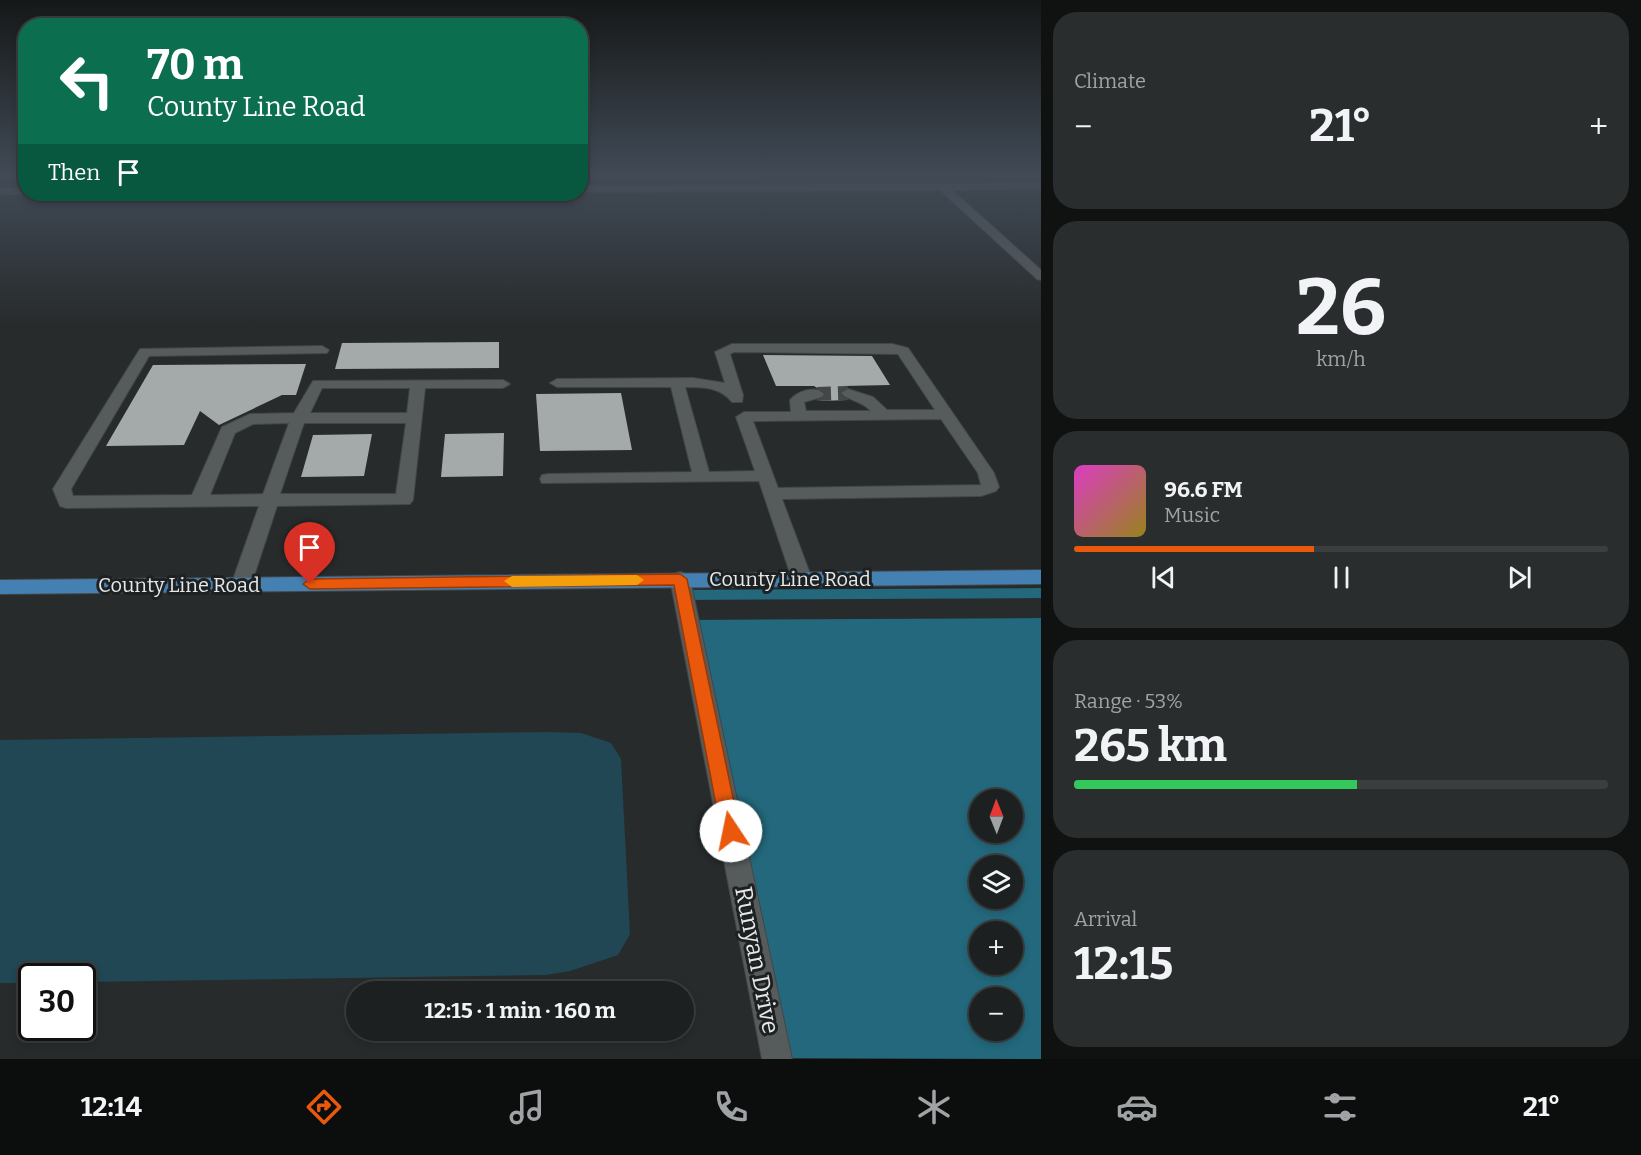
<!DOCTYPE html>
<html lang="en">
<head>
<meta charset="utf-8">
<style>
  :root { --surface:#1d2021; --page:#2a2d2e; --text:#f1f3f6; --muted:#a0a3a5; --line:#3b3e3f; --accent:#ea580c }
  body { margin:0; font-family:Bitter,serif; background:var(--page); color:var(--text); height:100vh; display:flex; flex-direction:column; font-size:22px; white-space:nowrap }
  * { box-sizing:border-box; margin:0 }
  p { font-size:20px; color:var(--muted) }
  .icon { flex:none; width:33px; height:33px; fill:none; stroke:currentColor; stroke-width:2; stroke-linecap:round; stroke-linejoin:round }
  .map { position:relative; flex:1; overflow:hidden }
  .panel { display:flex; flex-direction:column; gap:12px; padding:12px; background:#101212; width:600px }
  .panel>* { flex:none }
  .top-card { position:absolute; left:18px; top:18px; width:570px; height:183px; border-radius:24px; box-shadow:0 3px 9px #0003,0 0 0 2px var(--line); background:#0b6e4f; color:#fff; overflow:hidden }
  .needle { width:39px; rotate:359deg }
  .buttons { position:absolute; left:969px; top:789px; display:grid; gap:12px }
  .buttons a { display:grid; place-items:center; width:54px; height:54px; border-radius:50%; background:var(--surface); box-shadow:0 3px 9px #0003,0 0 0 2px var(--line); font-size:30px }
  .speed { position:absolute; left:18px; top:963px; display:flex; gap:12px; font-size:30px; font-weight:700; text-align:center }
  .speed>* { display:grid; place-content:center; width:78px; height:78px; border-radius:50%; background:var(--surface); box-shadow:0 3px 9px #0003,0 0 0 2px var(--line); line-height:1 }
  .speed .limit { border:3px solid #111; border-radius:9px; background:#fff; color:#111 }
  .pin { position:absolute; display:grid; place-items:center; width:51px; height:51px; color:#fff; margin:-62px -26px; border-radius:50% 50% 50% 0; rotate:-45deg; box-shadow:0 0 6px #0007 }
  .pin .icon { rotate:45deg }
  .me { position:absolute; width:66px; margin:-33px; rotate:349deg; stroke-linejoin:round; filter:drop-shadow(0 0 4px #0008) }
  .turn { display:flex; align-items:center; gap:21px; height:126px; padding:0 30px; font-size:27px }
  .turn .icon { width:78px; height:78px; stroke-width:2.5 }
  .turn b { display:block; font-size:42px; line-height:51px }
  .then { display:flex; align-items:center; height:57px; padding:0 30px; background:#0003; gap:12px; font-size:22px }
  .big { font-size:45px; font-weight:700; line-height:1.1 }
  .panel .tile { flex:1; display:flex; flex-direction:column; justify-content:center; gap:9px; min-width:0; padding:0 21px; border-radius:24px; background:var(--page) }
  .panel .dial { align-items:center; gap:0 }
  .dial b { font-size:78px; line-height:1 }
  .song { display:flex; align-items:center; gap:18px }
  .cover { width:72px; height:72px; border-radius:9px; background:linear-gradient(135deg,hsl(310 70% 55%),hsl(50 70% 35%)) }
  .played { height:6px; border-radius:3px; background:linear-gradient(90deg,var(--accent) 45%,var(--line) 45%) }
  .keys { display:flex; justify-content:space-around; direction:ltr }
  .heat { display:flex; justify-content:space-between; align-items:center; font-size:33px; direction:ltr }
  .charge { height:9px; border-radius:4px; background:linear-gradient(90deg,#34c759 53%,var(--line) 0) }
  .trip { position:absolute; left:346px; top:981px; width:348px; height:60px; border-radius:30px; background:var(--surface); box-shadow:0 3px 9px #0003,0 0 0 2px var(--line); font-weight:700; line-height:60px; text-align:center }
  .tabs { display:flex; height:96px; justify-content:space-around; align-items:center; background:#0c0d0d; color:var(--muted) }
  .tabs .icon { width:42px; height:42px }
  .tabs .on { color:var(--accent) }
  .tabs b { font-size:27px; color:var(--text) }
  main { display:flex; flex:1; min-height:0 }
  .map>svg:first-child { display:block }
  .green { fill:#204753 }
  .forest { fill:#23687c; fill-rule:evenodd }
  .building { fill:#a4a9a9 }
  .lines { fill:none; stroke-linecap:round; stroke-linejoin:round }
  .minor-tunnel { stroke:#444748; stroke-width:14; stroke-dasharray:14 7; stroke-linecap:butt }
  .minor-casing { stroke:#434647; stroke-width:2 }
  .major-casing { stroke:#434647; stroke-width:2 }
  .minor { fill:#565b5c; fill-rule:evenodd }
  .major { fill:#4580b2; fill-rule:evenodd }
  .route { fill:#ea580c; stroke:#983908; stroke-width:1.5 }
  .slow { fill:#f59e0b }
  .labels { text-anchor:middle; stroke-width:6; stroke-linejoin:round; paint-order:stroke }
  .street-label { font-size:20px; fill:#e5e7e8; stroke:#1d2122 }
  .near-street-label { font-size:24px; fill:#e5e7e8; stroke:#1d2122 }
</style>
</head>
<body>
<main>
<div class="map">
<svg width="1041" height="1059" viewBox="0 0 1041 1059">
  <rect width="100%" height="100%" fill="#272b2c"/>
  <path class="green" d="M 548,732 L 581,733 L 611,743 L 621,759 L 630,934 L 618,955 L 570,971 L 546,975 L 83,982 L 82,976 L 32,976 L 31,983 L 0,983 L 0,740 Z"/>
  <path class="forest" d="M 1041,588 L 1041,598 L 678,600 L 676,590 Z
    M 1041,618 L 1041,1059 L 781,1058 L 682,620 ZM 980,800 L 1012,800 L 1012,832 L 980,832 ZM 980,866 L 1012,866 L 1012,898 L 980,898 ZM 980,932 L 1012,932 L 1012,964 L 980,964 ZM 980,998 L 1012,998 L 1012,1030 L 980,1030 Z"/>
  <path class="building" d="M 499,342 L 499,368 L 335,369 L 342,343 Z
    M 763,355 L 872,356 L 890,385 L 844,386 L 845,388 L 839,393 L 848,400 L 820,401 L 826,394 L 814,386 L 776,386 Z
    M 306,364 L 296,395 L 282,395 L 219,425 L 200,411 L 184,445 L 106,446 L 153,365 Z
    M 621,393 L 632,450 L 540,451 L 536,394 Z
    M 504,433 L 503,476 L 441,477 L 445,434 Z
    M 372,434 L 364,476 L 301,477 L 313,435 Z"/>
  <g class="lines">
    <path class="minor-tunnel" d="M 817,394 L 848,393"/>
    <g class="minor-casing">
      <path id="minor" d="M 1041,183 L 1041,189 L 952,190 L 1041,270 L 1041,280 L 1037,279 L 940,190 L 580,192 L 580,186 Z
        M 0,188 L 26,188 L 26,194 L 28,194 L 0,194 Z
        M 732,344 L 892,344 L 908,348 L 994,473 L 999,487 L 996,491 L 981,496 L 782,499 L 812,579 L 809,584 L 802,586 L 795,584 L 792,579 L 759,481 L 542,483 L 540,479 L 542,475 L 548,474 L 692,472 L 671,387 L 557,387 L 550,383 L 557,379 L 693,378 L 725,383 L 715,352 ZM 734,352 L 898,354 L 935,410 L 887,410 L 873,397 L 848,389 L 841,393 C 849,401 862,401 871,411 L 806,411 L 804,402 L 822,397 L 824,394 C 815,385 798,391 790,400 L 791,412 L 744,412 L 736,417 L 755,471 L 709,472 L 685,387 C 703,387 720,387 732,402 L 742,402 L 743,395 L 730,354 ZM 941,419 L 978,473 L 981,485 L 778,488 L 753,421 Z
        M 322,346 L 329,350 L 327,353 L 149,356 L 71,489 L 73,496 L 192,495 L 222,427 L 250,414 L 294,413 L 313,381 L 503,380 L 510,384 L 503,388 L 425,388 L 413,500 L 410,504 L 277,506 L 251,585 L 248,590 L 241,592 L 234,590 L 231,585 L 259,506 L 66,508 L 60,506 L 53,489 L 140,349 ZM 322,388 L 410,388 L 407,413 L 310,413 ZM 289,423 L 263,494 L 210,495 L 235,433 L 253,424 ZM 304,423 L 406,423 L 396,494 L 280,494 Z
        M 680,572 L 687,574 L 690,579 L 792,1059 L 762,1059 L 670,579 L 673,574 Z"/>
    </g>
    <g class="major-casing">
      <path id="major" d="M 1041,570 L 1041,584 L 0,594 L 0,580 Z"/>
    </g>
    <use href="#minor" class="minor"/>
    <use href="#major" class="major"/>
  </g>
  <linearGradient id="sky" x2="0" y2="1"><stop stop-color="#151818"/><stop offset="0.54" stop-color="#414a56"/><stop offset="1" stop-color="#414a56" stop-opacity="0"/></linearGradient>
  <rect width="1041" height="325" fill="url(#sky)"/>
  <path class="route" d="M 680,574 L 687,579 L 740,831 L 737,837 L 731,839 L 724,837 L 721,831 L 674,585 L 310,589 L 303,584 L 310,579 Z"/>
  <path class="slow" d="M 637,575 L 644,580 L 637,585 L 512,587 L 504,581 L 512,576 Z"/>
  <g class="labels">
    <g class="street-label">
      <text x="790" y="586">County Line Road</text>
      <text x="179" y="592">County Line Road</text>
    </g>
    <g class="near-street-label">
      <text transform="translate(757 960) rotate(79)" y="8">Runyan Drive</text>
    </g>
  </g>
</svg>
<div class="buttons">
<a><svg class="needle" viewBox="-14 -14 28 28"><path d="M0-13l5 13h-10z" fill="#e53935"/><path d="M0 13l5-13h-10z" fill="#a0a3a5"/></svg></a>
<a><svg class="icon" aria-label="layers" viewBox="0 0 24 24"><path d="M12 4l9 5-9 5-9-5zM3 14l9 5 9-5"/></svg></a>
<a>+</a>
<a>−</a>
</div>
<div class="speed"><div class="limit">30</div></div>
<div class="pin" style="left:310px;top:584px;background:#d93025"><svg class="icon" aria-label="arrive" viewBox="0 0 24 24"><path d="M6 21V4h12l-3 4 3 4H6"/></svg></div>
<svg class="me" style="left:731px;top:831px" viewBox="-20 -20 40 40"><circle r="19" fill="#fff"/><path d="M0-13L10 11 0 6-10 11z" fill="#ea580c"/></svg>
<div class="trip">12:15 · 1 min · 160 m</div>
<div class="top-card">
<div class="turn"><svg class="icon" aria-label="left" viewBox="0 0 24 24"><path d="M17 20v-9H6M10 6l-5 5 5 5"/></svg><div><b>70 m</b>County Line Road</div></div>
<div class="then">Then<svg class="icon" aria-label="arrive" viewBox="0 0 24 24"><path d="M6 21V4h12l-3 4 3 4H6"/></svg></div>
</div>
</div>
<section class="panel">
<div class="tile"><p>Climate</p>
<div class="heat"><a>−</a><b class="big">21°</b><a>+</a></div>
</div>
<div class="tile dial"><b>26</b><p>km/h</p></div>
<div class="tile">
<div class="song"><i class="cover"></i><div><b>96.6 FM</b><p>Music</p></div></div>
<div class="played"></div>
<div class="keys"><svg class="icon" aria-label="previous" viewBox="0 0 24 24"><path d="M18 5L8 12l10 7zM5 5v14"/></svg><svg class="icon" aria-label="pause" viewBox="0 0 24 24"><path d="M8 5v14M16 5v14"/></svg><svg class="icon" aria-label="next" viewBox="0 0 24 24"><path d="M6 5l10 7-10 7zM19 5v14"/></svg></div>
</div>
<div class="tile"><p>Range · 53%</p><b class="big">265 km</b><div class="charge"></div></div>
<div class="tile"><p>Arrival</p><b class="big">12:15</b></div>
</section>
</main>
<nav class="tabs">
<b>12:14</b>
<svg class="icon on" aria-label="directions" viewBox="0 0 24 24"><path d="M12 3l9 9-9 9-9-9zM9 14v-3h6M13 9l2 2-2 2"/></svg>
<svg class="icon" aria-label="music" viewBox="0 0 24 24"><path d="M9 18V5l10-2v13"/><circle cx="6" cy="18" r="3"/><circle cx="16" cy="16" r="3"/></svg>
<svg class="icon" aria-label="phone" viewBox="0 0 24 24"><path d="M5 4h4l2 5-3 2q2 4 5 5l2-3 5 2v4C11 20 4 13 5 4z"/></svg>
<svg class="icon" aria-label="climate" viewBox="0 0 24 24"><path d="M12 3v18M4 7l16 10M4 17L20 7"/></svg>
<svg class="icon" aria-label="car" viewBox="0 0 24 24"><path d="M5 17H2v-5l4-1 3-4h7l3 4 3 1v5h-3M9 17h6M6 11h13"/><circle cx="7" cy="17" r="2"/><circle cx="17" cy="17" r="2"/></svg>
<svg class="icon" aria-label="filters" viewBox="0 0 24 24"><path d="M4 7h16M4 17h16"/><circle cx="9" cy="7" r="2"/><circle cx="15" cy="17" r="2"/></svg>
<b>21°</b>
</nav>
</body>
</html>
